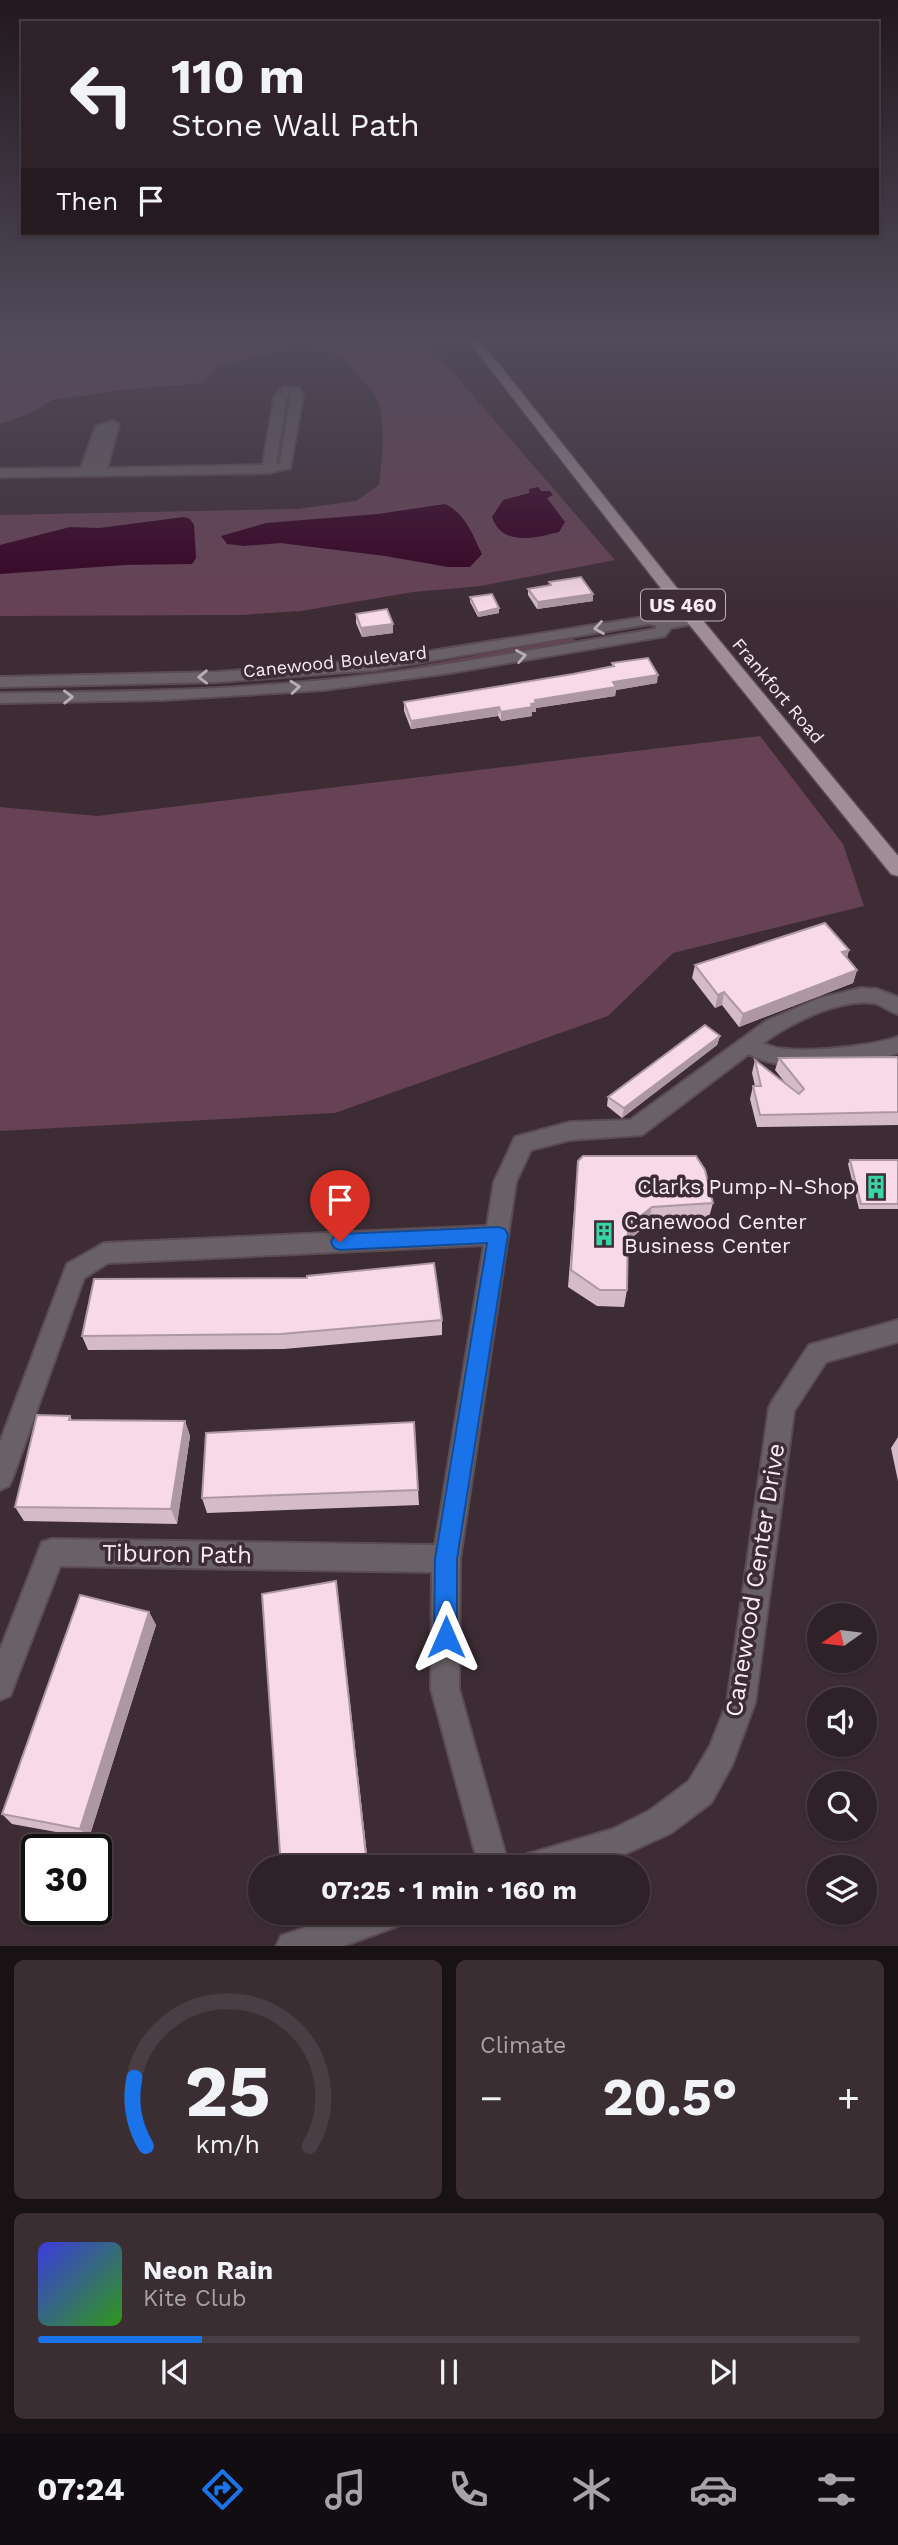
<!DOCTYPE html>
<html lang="en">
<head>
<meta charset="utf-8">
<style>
  :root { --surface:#2e2127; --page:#3a2e33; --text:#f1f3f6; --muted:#a7a3a7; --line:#493e44; --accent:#1a73e8 }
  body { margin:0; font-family:"Work Sans",sans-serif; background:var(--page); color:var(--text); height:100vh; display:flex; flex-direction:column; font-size:26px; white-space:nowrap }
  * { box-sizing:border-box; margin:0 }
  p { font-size:23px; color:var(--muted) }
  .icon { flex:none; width:38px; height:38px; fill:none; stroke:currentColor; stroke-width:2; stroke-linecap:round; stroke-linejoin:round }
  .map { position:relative; height:1946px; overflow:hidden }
  .drawer { display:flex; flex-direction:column; gap:14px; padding:14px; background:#191215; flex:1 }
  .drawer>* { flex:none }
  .guide { position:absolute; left:21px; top:21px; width:858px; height:214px; border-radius:0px; box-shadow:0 2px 5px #0004,0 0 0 2px var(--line); background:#2e2127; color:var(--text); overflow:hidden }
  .needle { width:46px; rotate:256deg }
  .buttons { position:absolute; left:807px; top:1603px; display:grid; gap:14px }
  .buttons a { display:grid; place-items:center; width:70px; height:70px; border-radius:50%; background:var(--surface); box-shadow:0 2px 5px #0004,0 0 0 2px var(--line); font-size:35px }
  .speed { position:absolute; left:21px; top:1834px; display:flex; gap:14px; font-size:35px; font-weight:700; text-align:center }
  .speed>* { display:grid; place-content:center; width:91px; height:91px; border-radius:50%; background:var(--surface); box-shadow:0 2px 5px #0004,0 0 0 2px var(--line); line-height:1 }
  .speed .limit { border:4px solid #111; border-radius:10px; background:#fff; color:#111 }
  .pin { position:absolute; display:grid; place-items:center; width:60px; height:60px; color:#fff; margin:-72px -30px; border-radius:50% 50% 50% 0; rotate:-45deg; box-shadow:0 0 7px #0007 }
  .pin .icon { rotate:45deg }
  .me { position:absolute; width:77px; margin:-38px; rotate:0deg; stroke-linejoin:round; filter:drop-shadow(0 0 5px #0008) }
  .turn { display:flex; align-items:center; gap:24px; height:147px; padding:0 35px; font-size:32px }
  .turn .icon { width:91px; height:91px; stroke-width:2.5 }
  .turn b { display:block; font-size:49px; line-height:60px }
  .then { display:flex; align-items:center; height:66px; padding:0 35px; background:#0003; gap:14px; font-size:26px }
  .big { font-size:52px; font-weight:700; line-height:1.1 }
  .drawer .card { flex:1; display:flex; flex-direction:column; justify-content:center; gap:10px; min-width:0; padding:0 24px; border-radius:10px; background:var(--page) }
  .drawer .dial { align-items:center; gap:0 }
  .dial svg { height:182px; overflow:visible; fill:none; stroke:var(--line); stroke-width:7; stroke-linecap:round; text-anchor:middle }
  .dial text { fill:var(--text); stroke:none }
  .song { display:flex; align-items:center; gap:21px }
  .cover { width:84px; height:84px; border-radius:10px; background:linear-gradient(135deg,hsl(240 70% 55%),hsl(110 70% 35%)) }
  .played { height:7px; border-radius:4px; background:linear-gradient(90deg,var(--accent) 20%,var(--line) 20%) }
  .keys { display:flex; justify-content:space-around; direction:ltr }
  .heat { display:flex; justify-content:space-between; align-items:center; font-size:38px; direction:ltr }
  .drawer .tiles { flex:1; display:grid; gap:14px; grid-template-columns:1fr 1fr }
  .card:last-child { grid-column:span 2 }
  .trip { position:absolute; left:248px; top:1855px; width:402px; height:70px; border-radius:35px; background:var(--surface); box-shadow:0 2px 5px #0004,0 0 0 2px var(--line); font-weight:700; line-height:70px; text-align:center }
  .tabs { display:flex; height:112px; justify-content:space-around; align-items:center; background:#120d10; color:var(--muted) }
  .tabs .icon { width:49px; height:49px }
  .tabs .selected { color:var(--accent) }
  .tabs b { font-size:32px; color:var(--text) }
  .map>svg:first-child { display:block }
  .green { fill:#674255 }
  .water { fill:#360022 }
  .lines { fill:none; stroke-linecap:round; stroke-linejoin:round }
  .street-casing { stroke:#5b4b53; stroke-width:4 }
  .primary-casing { stroke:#5b4b53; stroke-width:3 }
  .street { fill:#696165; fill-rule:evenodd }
  .primary { fill:#a08e96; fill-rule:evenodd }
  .wall { fill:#d4bbc7 }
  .shaded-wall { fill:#ad98a2 }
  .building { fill:#f7d9e7; stroke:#ad98a2; stroke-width:2 }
  .oneway { stroke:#b8aeb3 }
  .route { fill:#1a73e8; stroke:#114b97; stroke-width:2 }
  .labels { text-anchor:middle; stroke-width:7; stroke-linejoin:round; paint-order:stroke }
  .far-street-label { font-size:18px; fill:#f9edf3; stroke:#3d2c34 }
  .shield { fill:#3d2c34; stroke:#c1b3ba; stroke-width:2 }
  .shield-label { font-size:19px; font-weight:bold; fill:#f9edf3 }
  .poi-label { font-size:21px; fill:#f9edf3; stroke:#3d2c34; text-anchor:end }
  .near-street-label { font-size:24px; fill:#f9edf3; stroke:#3d2c34 }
</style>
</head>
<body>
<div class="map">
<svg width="898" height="1947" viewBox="0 0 898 1947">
  <rect width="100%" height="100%" fill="#3d2c34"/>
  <path class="green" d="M 424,339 L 615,560 L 481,586 L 413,592 L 301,611 L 240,615 L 0,616 L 0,515 L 297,509 L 356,501 L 379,485 C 382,460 388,412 373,392 C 363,379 350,368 339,354 L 296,349 L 263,355 L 218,367 L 203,383 L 130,389 L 52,400 L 31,413 L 0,424 L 0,341 Z
    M 572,638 L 578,642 L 417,670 L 412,667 Z
    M 760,736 L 843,844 L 864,906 L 673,953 L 608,1016 L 335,1113 L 0,1131 L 0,807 L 97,816 Z"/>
  <path class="water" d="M 538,487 L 541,491 L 550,491 L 553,495 L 547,498 L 565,522 L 559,532 C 535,538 502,547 492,517 L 503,500 L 529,493 L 529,489 Z
    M 445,504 C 466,514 472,534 482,554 L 470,567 L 448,567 L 385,556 L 280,543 L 244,546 L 227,544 L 221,536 L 266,523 L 378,514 Z
    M 184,517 L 190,519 L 194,525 L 196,558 L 192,564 L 125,565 L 0,574 L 0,545 L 70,527 L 99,528 Z"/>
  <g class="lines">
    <g class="street-casing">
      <path id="street" d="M 283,387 L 300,388 L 303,396 L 290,468 L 269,473 L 0,477 L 0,469 L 81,468 L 96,426 L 113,421 L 119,425 L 107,468 L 263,465 L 274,398 ZM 291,393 L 280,463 L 276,464 L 286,398 Z
        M 650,616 L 666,620 L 694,616 L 701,620 L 699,623 L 671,628 L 665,636 L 660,637 L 450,673 L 324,690 L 162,700 L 0,703 L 0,693 C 108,692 216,691 324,680 C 435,669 545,647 655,629 L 657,626 L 650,624 L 375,670 L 217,682 L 0,687 L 0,677 L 217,672 L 375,660 Z
        M 861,988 L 877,989 L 898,997 L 898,1014 C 889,1012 882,1004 873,1003 C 837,999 791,1023 763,1043 C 788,1057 871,1046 898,1037 L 898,1053 C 861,1065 783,1075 749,1054 L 642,1135 L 570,1140 L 531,1150 L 516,1182 L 460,1559 L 459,1689 L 509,1867 L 479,1867 L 431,1689 L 432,1572 L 60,1566 L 10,1696 L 0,1700 L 0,1650 L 42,1542 L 52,1539 L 435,1545 L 484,1245 L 108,1263 L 84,1278 L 13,1477 L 9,1486 L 0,1490 L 0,1442 L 67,1264 L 104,1243 L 487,1226 L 494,1182 L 515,1137 L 570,1122 L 630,1120 L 766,1021 L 820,998 Z
        M 898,1320 L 898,1342 L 826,1362 L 794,1411 L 755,1703 L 732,1765 L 711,1803 L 671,1833 L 616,1858 L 585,1867 L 517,1867 L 521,1856 L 613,1829 L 649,1811 L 689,1781 L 710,1746 L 727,1703 L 769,1408 L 773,1400 L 809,1345 Z
        M 346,1913 L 408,1913 L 403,1924 L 341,1947 L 276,1947 L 281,1936 Z"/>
    </g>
    <g class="primary-casing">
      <path id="primary" d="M 467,339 L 479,339 L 700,617 L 898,856 L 898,876 L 891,874 L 688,623 Z"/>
    </g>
    <use href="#street" class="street"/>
    <use href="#primary" class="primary"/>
  </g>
  <path class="wall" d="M 549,582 L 593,601 L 537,609 L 528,595 L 528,589 L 549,585 Z
    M 470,597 L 499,613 L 478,617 L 470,602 Z
    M 356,614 L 393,633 L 362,637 L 356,623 Z
    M 612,663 L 657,683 L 616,690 L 615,696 L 536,708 L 536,712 L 532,712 L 532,716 L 501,721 L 498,716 L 411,729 L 404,711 L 404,702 L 573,674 L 612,667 Z
    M 849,950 L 847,958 L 857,970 L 853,983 L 739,1027 L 722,1005 L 715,1008 L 692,978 L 695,965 Z
    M 720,1036 L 717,1045 L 622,1118 L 607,1106 L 608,1097 Z
    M 898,1057 L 898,1125 L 757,1127 L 750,1099 L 753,1086 L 755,1086 L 752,1073 L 755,1060 L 786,1084 L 775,1070 L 779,1058 Z
    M 850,1160 L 898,1160 L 898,1209 L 859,1209 L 848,1164 Z
    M 578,1161 L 713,1203 L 708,1221 L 648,1224 L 628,1241 L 627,1290 L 624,1307 L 597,1306 L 568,1287 Z
    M 442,1320 L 442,1335 L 284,1349 L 88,1350 L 82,1336 Z
    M 70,1416 L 72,1420 L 185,1421 L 190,1436 L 177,1524 L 24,1521 L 15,1507 Z
    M 414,1422 L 419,1505 L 207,1513 L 202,1498 Z
    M 898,1437 L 898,1481 L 891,1448 Z
    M 336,1581 L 368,1864 L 355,1867 L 281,1867 Z
    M 149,1612 L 156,1625 L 89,1838 L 12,1824 L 2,1814 Z"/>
  <path class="shaded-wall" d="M 593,594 L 593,601 L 537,609 L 538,602 Z
    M 499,608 L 499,613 L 478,617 L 478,613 Z
    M 393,624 L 393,633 L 362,637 L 361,628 Z
    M 658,675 L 657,683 L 616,690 L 615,696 L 536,708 L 536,712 L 532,712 L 532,716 L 501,721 L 501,712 L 531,704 L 535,700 L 613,682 Z
    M 499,707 L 498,716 L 411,729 L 411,721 Z
    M 849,950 L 845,963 L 842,952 Z
    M 857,970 L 853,983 L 739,1027 L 743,1014 Z
    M 724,992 L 722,1005 L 715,1008 L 718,995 Z
    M 720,1036 L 717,1045 L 622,1118 L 624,1108 Z
    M 652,1207 L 648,1224 L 625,1243 L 628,1226 Z
    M 185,1421 L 190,1436 L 177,1524 L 171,1509 Z
    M 336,1581 L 338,1594 L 368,1864 L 366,1856 Z
    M 149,1612 L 156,1625 L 89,1838 L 80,1829 Z"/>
  <path class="building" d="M 581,577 L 593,594 L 538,602 L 528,589 L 551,585 L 549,582 Z
    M 492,594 L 499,608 L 478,613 L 470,597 Z
    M 387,609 L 393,624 L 361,628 L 356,614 Z
    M 648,658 L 658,675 L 613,682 L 616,687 L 535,700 L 536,703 L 531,704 L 532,707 L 501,712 L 499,707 L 411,721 L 404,702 L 573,674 L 614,666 L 612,663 Z
    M 825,923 L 849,950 L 842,952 L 857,970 L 743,1014 L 724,992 L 718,995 L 695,965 Z
    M 705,1025 L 720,1036 L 624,1108 L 608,1097 Z
    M 898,1057 L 898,1112 L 760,1115 L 753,1086 L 761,1086 L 755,1060 L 799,1094 L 804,1089 L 779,1058 Z
    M 583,1156 L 696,1156 L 705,1170 L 713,1203 L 652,1207 L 628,1226 L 627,1290 L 600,1290 L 571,1270 L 578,1161 Z
    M 850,1160 L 898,1160 L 898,1204 L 861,1204 Z
    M 434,1263 L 442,1320 L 281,1334 L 82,1336 L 94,1279 L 307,1278 L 307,1276 Z
    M 37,1415 L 70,1416 L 69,1420 L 185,1421 L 171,1509 L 15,1507 Z
    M 414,1422 L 418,1490 L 202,1498 L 206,1433 Z
    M 336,1581 L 366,1856 L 315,1867 L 281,1867 L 262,1594 Z
    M 80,1595 L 149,1612 L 80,1829 L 2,1814 Z"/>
  <defs><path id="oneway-chevron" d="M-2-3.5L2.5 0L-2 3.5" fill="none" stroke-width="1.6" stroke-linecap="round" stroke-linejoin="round" transform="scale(1.75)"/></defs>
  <g class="oneway">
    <use href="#oneway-chevron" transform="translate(599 628) rotate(171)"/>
    <use href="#oneway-chevron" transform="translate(521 656) rotate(-10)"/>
    <use href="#oneway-chevron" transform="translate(203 677) rotate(179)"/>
    <use href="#oneway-chevron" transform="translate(295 687) rotate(-5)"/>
    <use href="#oneway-chevron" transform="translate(68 697) rotate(-1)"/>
  </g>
  <linearGradient id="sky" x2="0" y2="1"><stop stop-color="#22181d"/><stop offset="0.55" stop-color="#514b5c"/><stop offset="1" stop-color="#514b5c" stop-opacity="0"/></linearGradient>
  <rect width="898" height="611" fill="url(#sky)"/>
  <path class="route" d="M 498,1227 L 505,1229 L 508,1235 L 457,1559 L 457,1637 L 454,1645 L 446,1649 L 437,1645 L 434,1637 L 435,1559 L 487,1243 L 340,1250 L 334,1248 L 331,1242 L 334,1236 L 340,1234 Z"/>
  <defs>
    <g id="building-bare" transform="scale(1.89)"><path d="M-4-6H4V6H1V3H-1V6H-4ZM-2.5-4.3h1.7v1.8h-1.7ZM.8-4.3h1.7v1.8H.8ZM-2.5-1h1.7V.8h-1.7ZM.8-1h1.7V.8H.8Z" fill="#39d4a5" stroke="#3d2c34" stroke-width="2.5" paint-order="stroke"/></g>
  </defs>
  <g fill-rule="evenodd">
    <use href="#building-bare" x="876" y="1187"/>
    <use href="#building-bare" x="604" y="1234"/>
  </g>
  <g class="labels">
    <g class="far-street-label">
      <text transform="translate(335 662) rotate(-6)" y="6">Canewood Boulevard</text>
      <text transform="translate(778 691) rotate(50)" y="6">Frankfort Road</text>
    </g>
    <rect class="shield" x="641" y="589.5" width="84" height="31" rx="5"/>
    <g class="shield-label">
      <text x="683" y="612">US 460</text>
    </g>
    <g class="poi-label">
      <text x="856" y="1194">Clarks Pump-N-Shop</text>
      <text x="624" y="1229" text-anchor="start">Canewood Center<tspan x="624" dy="24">Business Center</tspan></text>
    </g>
    <g class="near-street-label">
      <text transform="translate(177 1554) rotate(1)" y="8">Tiburon Path</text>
      <text transform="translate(755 1580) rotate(-81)" y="8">Canewood Center Drive</text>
    </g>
  </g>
</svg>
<div class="buttons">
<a><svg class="needle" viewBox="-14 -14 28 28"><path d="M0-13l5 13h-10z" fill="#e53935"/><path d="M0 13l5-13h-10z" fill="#a7a3a7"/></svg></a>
<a><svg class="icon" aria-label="sound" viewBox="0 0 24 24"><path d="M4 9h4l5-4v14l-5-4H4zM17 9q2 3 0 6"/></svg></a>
<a><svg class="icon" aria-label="search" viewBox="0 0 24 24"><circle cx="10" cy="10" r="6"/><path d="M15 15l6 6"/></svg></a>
<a><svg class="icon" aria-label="layers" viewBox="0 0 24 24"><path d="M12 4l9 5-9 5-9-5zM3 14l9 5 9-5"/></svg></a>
</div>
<div class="speed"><div class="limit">30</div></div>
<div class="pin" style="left:340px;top:1242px;background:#d93025"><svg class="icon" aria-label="arrive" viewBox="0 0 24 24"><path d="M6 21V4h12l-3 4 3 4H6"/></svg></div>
<svg class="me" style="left:446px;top:1637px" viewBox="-20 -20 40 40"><path d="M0-17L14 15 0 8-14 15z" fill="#1a73e8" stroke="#fff" stroke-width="4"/></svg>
<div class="trip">07:25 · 1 min · 160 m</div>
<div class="guide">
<div class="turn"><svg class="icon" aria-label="left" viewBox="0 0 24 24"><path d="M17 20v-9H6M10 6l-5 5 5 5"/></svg><div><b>110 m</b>Stone Wall Path</div></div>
<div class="then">Then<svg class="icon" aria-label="arrive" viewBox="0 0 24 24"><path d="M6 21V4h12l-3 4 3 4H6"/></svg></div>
</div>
</div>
<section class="drawer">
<div class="tiles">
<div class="card dial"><svg viewBox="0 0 100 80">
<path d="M14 69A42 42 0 1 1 86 69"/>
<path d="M14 69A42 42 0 0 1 9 39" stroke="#1a73e8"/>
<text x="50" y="56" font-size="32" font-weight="700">25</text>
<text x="50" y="72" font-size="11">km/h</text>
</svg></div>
<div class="card"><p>Climate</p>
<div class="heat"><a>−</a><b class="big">20.5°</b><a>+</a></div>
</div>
<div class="card">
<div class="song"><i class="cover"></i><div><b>Neon Rain</b><p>Kite Club</p></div></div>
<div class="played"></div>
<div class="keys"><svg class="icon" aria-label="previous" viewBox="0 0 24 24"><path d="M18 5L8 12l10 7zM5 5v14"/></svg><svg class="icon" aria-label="pause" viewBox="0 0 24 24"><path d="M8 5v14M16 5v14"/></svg><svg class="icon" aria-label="next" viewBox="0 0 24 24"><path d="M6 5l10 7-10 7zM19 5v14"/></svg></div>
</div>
</div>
</section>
<nav class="tabs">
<b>07:24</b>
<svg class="icon selected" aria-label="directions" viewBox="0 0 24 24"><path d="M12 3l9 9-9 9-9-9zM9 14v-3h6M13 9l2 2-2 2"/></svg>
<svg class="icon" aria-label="music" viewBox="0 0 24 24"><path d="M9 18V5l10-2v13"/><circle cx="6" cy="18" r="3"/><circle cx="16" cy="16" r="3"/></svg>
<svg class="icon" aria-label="phone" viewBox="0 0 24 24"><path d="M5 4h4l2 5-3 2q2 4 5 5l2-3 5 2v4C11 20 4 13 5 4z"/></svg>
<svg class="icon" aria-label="climate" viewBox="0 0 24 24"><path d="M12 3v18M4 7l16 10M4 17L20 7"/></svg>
<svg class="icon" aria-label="car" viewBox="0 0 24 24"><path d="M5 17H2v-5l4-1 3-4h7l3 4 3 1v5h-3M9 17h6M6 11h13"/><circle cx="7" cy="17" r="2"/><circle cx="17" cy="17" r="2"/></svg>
<svg class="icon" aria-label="filters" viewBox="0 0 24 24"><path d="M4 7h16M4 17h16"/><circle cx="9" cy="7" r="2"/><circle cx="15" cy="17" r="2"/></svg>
</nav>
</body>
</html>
